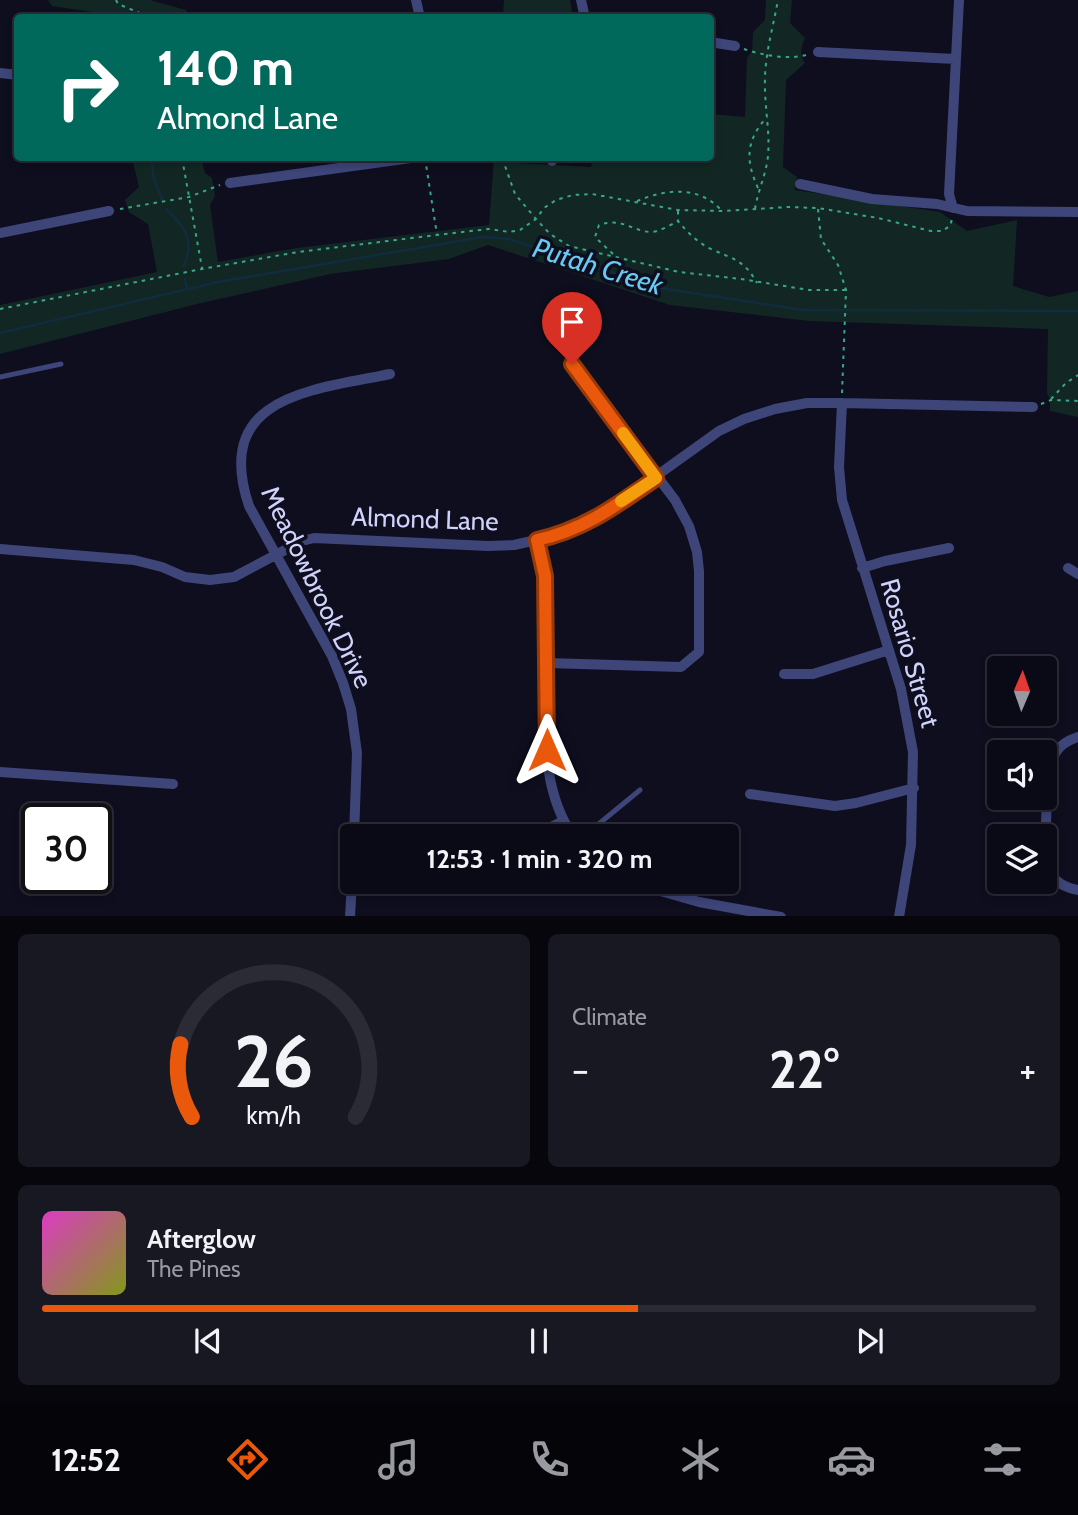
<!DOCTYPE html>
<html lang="en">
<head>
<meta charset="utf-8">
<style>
  :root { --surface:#0a0a16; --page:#181823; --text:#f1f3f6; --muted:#999aa1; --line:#2a2b35; --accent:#ea580c }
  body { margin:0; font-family:Cabin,sans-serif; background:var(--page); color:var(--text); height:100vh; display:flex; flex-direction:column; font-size:26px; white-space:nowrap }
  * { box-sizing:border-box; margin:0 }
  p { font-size:23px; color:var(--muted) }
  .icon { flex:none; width:38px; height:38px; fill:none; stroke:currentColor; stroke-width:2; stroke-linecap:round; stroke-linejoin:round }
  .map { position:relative; height:916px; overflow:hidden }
  .sheet { display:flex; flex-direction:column; gap:18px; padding:18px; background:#06060c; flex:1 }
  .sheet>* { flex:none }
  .guide { position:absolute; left:14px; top:14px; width:700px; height:147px; border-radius:7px; box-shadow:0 4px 10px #0003,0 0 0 2px var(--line); background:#00695c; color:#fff; overflow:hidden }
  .needle { width:46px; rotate:2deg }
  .fabs { position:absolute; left:987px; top:656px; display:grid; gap:14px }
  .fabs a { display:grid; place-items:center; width:70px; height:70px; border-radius:7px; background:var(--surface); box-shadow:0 4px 10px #0003,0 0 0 2px var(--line); font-size:35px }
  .speed { position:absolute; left:21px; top:803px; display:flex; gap:14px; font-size:35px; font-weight:700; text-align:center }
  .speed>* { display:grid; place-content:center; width:91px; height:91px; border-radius:50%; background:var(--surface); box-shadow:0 4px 10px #0003,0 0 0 2px var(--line); line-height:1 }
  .speed .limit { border:4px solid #111; border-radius:10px; background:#fff; color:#111 }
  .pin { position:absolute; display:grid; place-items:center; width:60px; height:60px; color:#fff; margin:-72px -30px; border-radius:50% 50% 50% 0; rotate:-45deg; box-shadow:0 0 7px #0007 }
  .pin .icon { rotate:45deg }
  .me { position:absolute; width:77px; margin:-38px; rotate:0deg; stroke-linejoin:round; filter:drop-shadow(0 0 5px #0008) }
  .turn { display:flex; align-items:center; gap:24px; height:147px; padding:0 28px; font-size:32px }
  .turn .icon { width:91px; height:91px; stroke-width:2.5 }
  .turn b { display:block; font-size:49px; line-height:60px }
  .big { font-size:52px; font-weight:700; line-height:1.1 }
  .sheet .widget { flex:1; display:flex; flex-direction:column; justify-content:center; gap:10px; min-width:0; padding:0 24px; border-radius:10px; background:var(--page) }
  .sheet .dial { align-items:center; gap:0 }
  .dial svg { height:182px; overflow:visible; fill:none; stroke:var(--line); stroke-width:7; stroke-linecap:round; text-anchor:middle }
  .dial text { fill:var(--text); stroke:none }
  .song { display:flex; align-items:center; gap:21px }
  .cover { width:84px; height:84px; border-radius:10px; background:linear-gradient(135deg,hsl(310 70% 55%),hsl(70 70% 35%)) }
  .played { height:7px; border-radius:4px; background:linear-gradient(90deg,var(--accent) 60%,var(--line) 60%) }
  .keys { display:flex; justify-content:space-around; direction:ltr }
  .heat { display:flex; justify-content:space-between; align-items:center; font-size:38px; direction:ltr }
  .sheet .tiles { flex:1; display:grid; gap:18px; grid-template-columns:1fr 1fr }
  .widget:last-child { grid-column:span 2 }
  .trip { position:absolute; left:340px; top:824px; width:399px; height:70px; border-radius:7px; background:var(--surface); box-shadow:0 4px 10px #0003,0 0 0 2px var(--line); font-weight:700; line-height:70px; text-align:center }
  .tab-bar { display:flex; height:112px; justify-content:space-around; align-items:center; background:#040409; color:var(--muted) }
  .tab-bar .icon { width:49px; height:49px }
  .tab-bar .on { color:var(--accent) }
  .tab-bar b { font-size:32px; color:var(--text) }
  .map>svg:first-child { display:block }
  .green { fill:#122723 }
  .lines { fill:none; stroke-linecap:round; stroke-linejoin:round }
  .stream { stroke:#112b3f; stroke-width:2.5 }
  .path { stroke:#38a68c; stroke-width:2; stroke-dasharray:3.5 5; stroke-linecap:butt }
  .lane { stroke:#3d4579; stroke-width:5 }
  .street { stroke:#3d4579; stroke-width:10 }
  .route-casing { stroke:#983908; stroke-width:18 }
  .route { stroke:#ea580c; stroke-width:12 }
  .slow { stroke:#f59e0b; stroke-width:12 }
  .labels { text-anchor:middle; stroke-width:7; stroke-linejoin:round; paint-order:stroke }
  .street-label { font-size:26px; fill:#cfd2fb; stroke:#0e0e1e }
  .water-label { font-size:28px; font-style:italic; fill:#66caf2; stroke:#0e0e1e }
</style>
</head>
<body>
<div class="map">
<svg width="1078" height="917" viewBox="0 0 1078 917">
  <rect width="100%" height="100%" fill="#0e0e1e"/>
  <path class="green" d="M 48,0 L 150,0 L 186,10 L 188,17 L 125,17 L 52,6 Z
    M 504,0 L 570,0 L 573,17 L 503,17 Z
    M 766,0 L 792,0 L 790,23 L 805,38 C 801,46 799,56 805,63 L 786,80 L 783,167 L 797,177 L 795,190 L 940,212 L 967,231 L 1017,220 L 1013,286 L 1049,297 L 1078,291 L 1078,417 L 1050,411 L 1050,399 L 1047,394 L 1048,329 L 810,321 L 670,305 L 488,245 L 449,259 L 330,274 L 197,304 L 0,354 L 0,305 L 157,272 L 148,224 L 129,212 L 125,200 L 139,187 L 132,158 L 201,158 L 205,173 L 212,178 L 215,196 L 210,205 L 218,262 L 297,248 L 489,225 L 494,158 L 515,158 L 515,163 L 591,167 L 593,158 L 710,158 L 711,114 L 745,117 L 747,58 L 752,51 L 753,32 L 765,20 Z"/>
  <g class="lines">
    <path class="stream" d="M 152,158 L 153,176 L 162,199
      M 167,209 C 185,229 195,238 184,266
      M 185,279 L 187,289
      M 0,333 L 218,282 L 483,237 L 509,239 L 660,288 L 803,310 L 1078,311"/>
    <path class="path" d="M 116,0 L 118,4 L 152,18
      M 744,49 C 761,55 788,60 806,55
      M 182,158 L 202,268
      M 425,158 L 437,235 L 489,229 L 509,232 L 520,230 L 536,219 L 550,234 L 569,246 L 679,272 L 741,279 L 809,290 L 846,290
      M 504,158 L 504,163 L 515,194 L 536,219 L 544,208 L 556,200 L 573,195 L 592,194 L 678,210 L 723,211 L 788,207 L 818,208 L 878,218 L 931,231 L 942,231 L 950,226 L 952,219
      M 758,188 C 745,160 746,140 767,117
      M 637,201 C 666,189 699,185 722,211
      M 120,209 L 189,197 L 220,185
      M 755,209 C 758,190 766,175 768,156 C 770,132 765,110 765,86 C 764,57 773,28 778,0
      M 818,209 L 821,239 L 838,265 L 846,290 L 842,393
      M 678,211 L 678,221 C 688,233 698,243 713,250 C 734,259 745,261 757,283
      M 613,254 L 595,237 L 599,225 C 622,217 632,231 650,232 C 660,232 670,225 678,221
      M 0,309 L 202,269 L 298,252 L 437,235
      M 1051,399 L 1066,383 L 1078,375
      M 1041,404 L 1051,400 L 1078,401"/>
    <path class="lane" d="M 0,377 L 61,364
      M 584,836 L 640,790"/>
    <path class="street" d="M 416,0 L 420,18
      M 581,0 L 585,18
      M 710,42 L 735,46
      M 818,52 L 955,59
      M 0,73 L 18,75
      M 552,161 L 552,158
      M 230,183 L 411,158
      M 800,184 L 872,199 L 937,204 L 967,211 L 1078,212
      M 953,208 L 949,194 L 959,0
      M 0,233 L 109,211
      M 842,403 L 839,467 L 842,500 L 901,689 L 913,752 L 911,845 L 899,917
      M 537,540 L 545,577 L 549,773 C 553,797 560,817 573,836
      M 0,549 L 134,560 L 162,567 L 185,577 L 210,580 L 234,577 L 302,541 L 314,538 L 488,546 L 514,545 L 563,534 L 599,517 L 719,431 L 744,419 L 775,409 L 807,403 L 842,403 L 1033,407
      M 862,568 L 885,561 L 949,548
      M 1068,568 L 1078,574
      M 547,663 L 681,667 L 699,652 L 699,571 L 697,552 L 689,526 L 675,500 L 572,364
      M 784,674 L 813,674 L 889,650
      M 1078,737 C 1069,740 1061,744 1056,752 C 1046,766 1042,860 1051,874 C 1057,884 1067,888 1078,890
      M 0,772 L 173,784
      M 750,794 L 835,806 L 856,803 L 914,788
      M 354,836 L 357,753 L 351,709 L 343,683 L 332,656 L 249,506 C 212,396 312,390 390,374
      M 534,836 L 563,821
      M 629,882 L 699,902 L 781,917
      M 350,917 L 352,882"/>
  </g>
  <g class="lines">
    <g class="route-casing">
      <path id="route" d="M 547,750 L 545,576 L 537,540 C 584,530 617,505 656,478 L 572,364"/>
    </g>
    <use href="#route" class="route"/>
    <path class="slow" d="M 621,501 L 656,478 L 623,433"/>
  </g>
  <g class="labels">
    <g class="street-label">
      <text transform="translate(425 519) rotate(2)" y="9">Almond Lane</text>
      <text transform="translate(317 587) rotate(64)" y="9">Meadowbrook Drive</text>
      <text transform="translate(910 653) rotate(74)" y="9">Rosario Street</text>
    </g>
    <g class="water-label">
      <text transform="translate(598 266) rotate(17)" y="10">Putah Creek</text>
    </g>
  </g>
</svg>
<div class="fabs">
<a><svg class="needle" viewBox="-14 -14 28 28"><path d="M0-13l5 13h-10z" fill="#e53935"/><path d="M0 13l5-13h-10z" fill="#999aa1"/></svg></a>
<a><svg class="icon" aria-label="sound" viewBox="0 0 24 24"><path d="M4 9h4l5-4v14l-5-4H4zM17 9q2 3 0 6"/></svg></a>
<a><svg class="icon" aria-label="layers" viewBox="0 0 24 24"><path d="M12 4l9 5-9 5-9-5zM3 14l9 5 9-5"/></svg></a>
</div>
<div class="speed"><div class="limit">30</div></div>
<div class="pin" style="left:572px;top:364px;background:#d93025"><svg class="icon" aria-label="arrive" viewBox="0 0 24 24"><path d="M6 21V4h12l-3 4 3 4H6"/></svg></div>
<svg class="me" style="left:547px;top:750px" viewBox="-20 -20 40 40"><path d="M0-17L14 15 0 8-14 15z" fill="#ea580c" stroke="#fff" stroke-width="4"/></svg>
<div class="trip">12:53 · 1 min · 320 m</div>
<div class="guide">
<div class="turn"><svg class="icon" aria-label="right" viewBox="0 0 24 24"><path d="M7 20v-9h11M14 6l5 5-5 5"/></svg><div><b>140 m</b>Almond Lane</div></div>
</div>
</div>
<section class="sheet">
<div class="tiles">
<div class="widget dial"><svg viewBox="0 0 100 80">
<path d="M14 69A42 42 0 1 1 86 69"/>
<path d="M14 69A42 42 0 0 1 9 37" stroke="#ea580c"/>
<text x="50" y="56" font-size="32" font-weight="700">26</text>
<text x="50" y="72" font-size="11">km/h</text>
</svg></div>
<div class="widget"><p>Climate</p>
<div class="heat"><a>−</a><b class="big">22°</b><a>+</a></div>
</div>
<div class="widget">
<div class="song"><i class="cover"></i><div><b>Afterglow</b><p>The Pines</p></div></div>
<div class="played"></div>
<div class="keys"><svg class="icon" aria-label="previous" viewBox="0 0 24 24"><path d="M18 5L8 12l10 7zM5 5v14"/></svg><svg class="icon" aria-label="pause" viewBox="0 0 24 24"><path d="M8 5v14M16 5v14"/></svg><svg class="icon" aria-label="next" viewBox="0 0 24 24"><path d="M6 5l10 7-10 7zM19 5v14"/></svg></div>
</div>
</div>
</section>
<nav class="tab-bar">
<b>12:52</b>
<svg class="icon on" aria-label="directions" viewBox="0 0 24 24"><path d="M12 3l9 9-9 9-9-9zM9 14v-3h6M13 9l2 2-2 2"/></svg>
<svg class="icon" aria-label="music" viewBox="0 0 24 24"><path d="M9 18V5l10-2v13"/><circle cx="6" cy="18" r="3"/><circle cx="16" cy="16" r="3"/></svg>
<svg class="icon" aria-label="phone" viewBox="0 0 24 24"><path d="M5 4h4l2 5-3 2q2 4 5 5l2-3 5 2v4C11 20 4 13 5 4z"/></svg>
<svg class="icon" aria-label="climate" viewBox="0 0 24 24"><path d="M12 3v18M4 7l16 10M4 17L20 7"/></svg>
<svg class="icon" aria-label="car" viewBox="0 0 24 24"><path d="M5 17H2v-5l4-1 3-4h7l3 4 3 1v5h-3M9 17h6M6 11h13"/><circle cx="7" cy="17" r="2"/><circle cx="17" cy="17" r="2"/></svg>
<svg class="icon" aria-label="filters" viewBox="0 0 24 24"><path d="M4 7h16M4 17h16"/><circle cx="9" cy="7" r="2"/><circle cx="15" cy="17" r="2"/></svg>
</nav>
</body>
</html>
